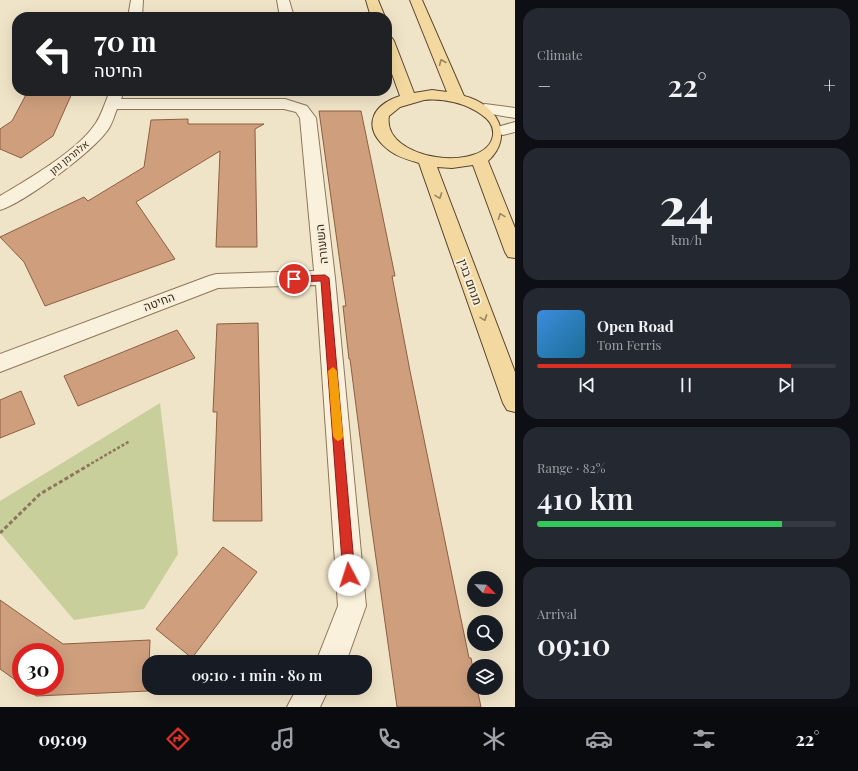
<!DOCTYPE html>
<html lang="en">
<head>
<meta charset="utf-8">
<style>
  :root { --surface:#171b24; --page:#242831; --text:#f1f3f6; --muted:#9ea1a6; --line:#363941; --accent:#d93025 }
  body { margin:0; font-family:"Playfair Display",Heebo,serif; background:var(--page); color:var(--text); height:100vh; display:flex; flex-direction:column; font-size:15px; white-space:nowrap }
  * { box-sizing:border-box; margin:0 }
  p { font-size:13px; color:var(--muted) }
  .icon { flex:none; width:22px; height:22px; fill:none; stroke:currentColor; stroke-width:2; stroke-linecap:round; stroke-linejoin:round }
  .map { position:relative; flex:1; overflow:hidden }
  .side { display:flex; flex-direction:column; gap:8px; padding:8px; background:#0d0f14; width:343px }
  .side>* { flex:none }
  .top-card { position:absolute; left:12px; top:12px; width:380px; height:84px; border-radius:16px; box-shadow:0 4px 16px #0002; background:#202124; color:#fff; overflow:hidden }
  .needle { width:26px; rotate:115deg }
  .buttons { position:absolute; left:467px; top:571px; display:grid; gap:8px }
  .buttons a { display:grid; place-items:center; width:36px; height:36px; border-radius:50%; background:var(--surface); box-shadow:0 4px 16px #0002; font-size:20px }
  .speed { position:absolute; left:12px; top:643px; display:flex; gap:8px; font-size:20px; font-weight:700; text-align:center }
  .speed>* { display:grid; place-content:center; width:52px; height:52px; border-radius:50%; background:var(--surface); box-shadow:0 4px 16px #0002; line-height:1 }
  .speed .limit { border:6px solid #d22; background:#fff; color:#111 }
  .pin { position:absolute; display:grid; place-items:center; width:34px; height:34px; color:#fff; margin:-17px; border:2px solid #fff; border-radius:50%; box-shadow:0 1px 4px #0007 }
  .me { position:absolute; width:44px; margin:-22px; rotate:355deg; stroke-linejoin:round; filter:drop-shadow(0 0 3px #0008) }
  .turn { display:flex; align-items:center; gap:14px; height:84px; padding:0 16px; font-size:18px }
  .turn .icon { width:52px; height:52px; stroke-width:2.5 }
  .turn b { display:block; font-size:28px; line-height:34px }
  .big { font-size:30px; font-weight:600; line-height:1.1 }
  .side .card { flex:1; display:flex; flex-direction:column; justify-content:center; gap:6px; min-width:0; padding:0 14px; border-radius:16px; background:var(--page) }
  .side .dial { align-items:center; gap:0 }
  .dial b { font-size:52px; line-height:1 }
  .song { display:flex; align-items:center; gap:12px }
  .cover { width:48px; height:48px; border-radius:6px; background:linear-gradient(135deg,hsl(210 70% 55%),hsl(200 70% 35%)) }
  .played { height:4px; border-radius:2px; background:linear-gradient(90deg,var(--accent) 85%,var(--line) 85%) }
  .keys { display:flex; justify-content:space-around; direction:ltr }
  .heat { display:flex; justify-content:space-between; align-items:center; font-size:22px; direction:ltr }
  .charge { height:6px; border-radius:3px; background:linear-gradient(90deg,#34c759 82%,var(--line) 0) }
  .trip { position:absolute; left:142px; top:655px; width:230px; height:40px; border-radius:16px; background:var(--surface); box-shadow:0 4px 16px #0002; font-weight:600; line-height:40px; text-align:center }
  .dock { display:flex; height:64px; justify-content:space-around; align-items:center; background:#090b0e; color:var(--muted) }
  .dock .icon { width:28px; height:28px }
  .dock .selected { color:var(--accent) }
  .dock b { font-size:18px; color:var(--text) }
  main { display:flex; flex:1; min-height:0 }
  .map>svg:first-child { display:block }
  .green { fill:#c9cf9b }
  .building { fill:#cf9f7d; stroke:#8d5f41 }
  .lines { fill:none; stroke-linecap:round; stroke-linejoin:round }
  .minor-casing { stroke:#8d765c; stroke-width:2 }
  .major-casing { stroke:#5b4430; stroke-width:2 }
  .path-far1 { stroke:#8d765c; stroke-width:2.5; stroke-dasharray:3 2; stroke-linecap:butt }
  .path { stroke:#8d765c; stroke-width:3; stroke-dasharray:4 2.5; stroke-linecap:butt }
  .minor { fill:#faf1dc; fill-rule:evenodd }
  .major { fill:#f3d9a0; fill-rule:evenodd }
  .oneway { stroke:#988460 }
  .route { fill:#d93025; stroke:#8d1f18 }
  .slow { fill:#f59e0b }
  .labels { text-anchor:middle; stroke-width:4; stroke-linejoin:round; paint-order:stroke }
  .far-street-label { font-size:10px; fill:#3d2e20; stroke:#f7eed8 }
  .street-label { font-size:12px; fill:#3d2e20; stroke:#f7eed8 }
</style>
</head>
<body>
<main>
<div class="map">
<svg width="515" height="707" viewBox="0 0 515 707">
  <rect width="100%" height="100%" fill="#f0e4c8"/>
  <path class="green" d="M 160,403 L 178,554 L 144,609 L 74,620 L 0,533 L 0,501 Z"/>
  <path class="building" d="M 28,91 L 73,91 L 53,136 L 21,158 L 0,149 L 0,129 L 12,121 Z
    M 319,111 L 361,111 L 395,276 L 392,276 L 410,371 L 469,658 L 471,658 L 474,674 L 474,688 L 477,688 L 481,707 L 397,707 L 371,523 L 350,359 L 349,359 L 343,306 L 346,306 Z
    M 188,119 L 188,124 L 264,124 L 255,129 L 257,247 L 216,247 L 220,151 L 136,202 L 175,259 L 45,306 L 24,262 L 0,237 L 84,197 L 88,201 L 144,167 L 151,120 Z
    M 258,323 L 262,521 L 213,521 L 217,412 L 213,412 L 217,324 Z
    M 177,330 L 195,358 L 78,406 L 64,376 Z
    M 21,391 L 35,424 L 0,438 L 0,400 Z
    M 223,547 L 257,572 L 192,658 L 156,629 Z
    M 0,600 L 63,644 L 150,640 L 148,691 L 36,696 L 23,686 L 55,686 L 55,652 L 21,652 L 21,684 L 0,669 Z"/>
  <g class="lines">
    <g class="minor-casing">
      <path id="minor" d="M 131,0 L 143,0 L 142,17 L 128,17 Z
        M 277,0 L 289,0 L 294,17 L 280,17 Z
        M 110,91 L 124,91 L 121,99 L 285,99 L 307,106 L 316,118 L 335,278 L 366,606 L 346,662 L 316,662 L 338,606 L 316,285 L 218,288 L 0,372 L 0,354 L 209,276 L 216,274 L 314,271 L 300,118 L 296,112 L 284,109 L 117,109 C 114,116 112,125 107,131 C 92,152 24,203 0,210 L 0,196 C 27,180 75,152 93,127 C 101,118 105,102 110,91 Z
        M 485,104 L 515,108 L 515,118 L 480,112 L 477,109 L 480,106 Z
        M 515,122 L 515,132 L 503,135 L 497,133 L 495,130 L 497,127 Z
        M 297,688 L 329,688 L 320,707 L 287,707 Z"/>
    </g>
    <g class="major-casing">
      <path id="major" d="M 366,0 L 378,0 L 385,17 L 371,17 Z
        M 410,0 L 422,0 L 464,96 C 497,104 515,136 488,161 L 515,228 L 515,258 L 508,257 L 505,252 L 473,165 L 452,168 L 437,167 L 515,372 L 515,412 L 507,410 L 503,403 L 419,163 C 409,160 398,157 390,151 C 362,130 369,106 400,96 L 387,60 L 387,37 L 392,38 L 394,41 L 414,93 L 432,90 L 447,92 ZM 424,100 C 443,98 466,103 482,115 C 489,120 494,126 493,135 C 488,174 381,161 389,116 L 400,107 Z"/>
    </g>
    <path class="path-far1" d="M 87,466 L 130,441"/>
    <path class="path" d="M 0,533 L 40,494 L 89,465"/>
    <use href="#minor" class="minor"/>
    <use href="#major" class="major"/>
  </g>
  <defs><path id="oneway-chevron" d="M-2-3.5L2.5 0L-2 3.5" fill="none" stroke-width="1.6" stroke-linecap="round" stroke-linejoin="round"/></defs>
  <g class="oneway">
    <use href="#oneway-chevron" transform="translate(442 62) rotate(-113)"/>
    <use href="#oneway-chevron" transform="translate(439 196) rotate(70)"/>
    <use href="#oneway-chevron" transform="translate(501 216) rotate(-111)"/>
    <use href="#oneway-chevron" transform="translate(484 318) rotate(70)"/>
  </g>
  <path class="route" d="M 325,275 L 329,278 L 355,575 L 353,579 L 349,581 L 345,579 L 343,575 L 321,281 L 294,282 L 290,279 L 294,276 Z"/>
  <path class="slow" d="M 333,367 L 337,371 L 343,436 L 342,439 L 338,441 L 335,439 L 333,436 L 328,371 Z"/>
  <g class="labels">
    <g class="far-street-label">
      <text transform="translate(69 157) rotate(-39)" y="4">אלתרמן נתן</text>
    </g>
    <g class="street-label">
      <text transform="translate(322 244) rotate(-96)" y="4">השעורה</text>
      <text transform="translate(470 282) rotate(70)" y="4">מנחם בגין</text>
      <text transform="translate(159 302) rotate(-21)" y="4">החיטה</text>
    </g>
  </g>
</svg>
<div class="buttons">
<a><svg class="needle" viewBox="-14 -14 28 28"><path d="M0-13l5 13h-10z" fill="#e53935"/><path d="M0 13l5-13h-10z" fill="#9ea1a6"/></svg></a>
<a><svg class="icon" aria-label="search" viewBox="0 0 24 24"><circle cx="10" cy="10" r="6"/><path d="M15 15l6 6"/></svg></a>
<a><svg class="icon" aria-label="layers" viewBox="0 0 24 24"><path d="M12 4l9 5-9 5-9-5zM3 14l9 5 9-5"/></svg></a>
</div>
<div class="speed"><div class="limit">30</div></div>
<div class="pin" style="left:294px;top:279px;background:#d93025"><svg class="icon" aria-label="arrive" viewBox="0 0 24 24"><path d="M6 21V4h12l-3 4 3 4H6"/></svg></div>
<svg class="me" style="left:349px;top:575px" viewBox="-20 -20 40 40"><circle r="19" fill="#fff"/><path d="M0-13L10 11 0 6-10 11z" fill="#d93025"/></svg>
<div class="trip">09:10 · 1 min · 80 m</div>
<div class="top-card">
<div class="turn"><svg class="icon" aria-label="left" viewBox="0 0 24 24"><path d="M17 20v-9H6M10 6l-5 5 5 5"/></svg><div><b>70 m</b>החיטה</div></div>
</div>
</div>
<section class="side">
<div class="card"><p>Climate</p>
<div class="heat"><a>−</a><b class="big">22°</b><a>+</a></div>
</div>
<div class="card dial"><b>24</b><p>km/h</p></div>
<div class="card">
<div class="song"><i class="cover"></i><div><b>Open Road</b><p>Tom Ferris</p></div></div>
<div class="played"></div>
<div class="keys"><svg class="icon" aria-label="previous" viewBox="0 0 24 24"><path d="M18 5L8 12l10 7zM5 5v14"/></svg><svg class="icon" aria-label="pause" viewBox="0 0 24 24"><path d="M8 5v14M16 5v14"/></svg><svg class="icon" aria-label="next" viewBox="0 0 24 24"><path d="M6 5l10 7-10 7zM19 5v14"/></svg></div>
</div>
<div class="card"><p>Range · 82%</p><b class="big">410 km</b><div class="charge"></div></div>
<div class="card"><p>Arrival</p><b class="big">09:10</b></div>
</section>
</main>
<nav class="dock">
<b>09:09</b>
<svg class="icon selected" aria-label="directions" viewBox="0 0 24 24"><path d="M12 3l9 9-9 9-9-9zM9 14v-3h6M13 9l2 2-2 2"/></svg>
<svg class="icon" aria-label="music" viewBox="0 0 24 24"><path d="M9 18V5l10-2v13"/><circle cx="6" cy="18" r="3"/><circle cx="16" cy="16" r="3"/></svg>
<svg class="icon" aria-label="phone" viewBox="0 0 24 24"><path d="M5 4h4l2 5-3 2q2 4 5 5l2-3 5 2v4C11 20 4 13 5 4z"/></svg>
<svg class="icon" aria-label="climate" viewBox="0 0 24 24"><path d="M12 3v18M4 7l16 10M4 17L20 7"/></svg>
<svg class="icon" aria-label="car" viewBox="0 0 24 24"><path d="M5 17H2v-5l4-1 3-4h7l3 4 3 1v5h-3M9 17h6M6 11h13"/><circle cx="7" cy="17" r="2"/><circle cx="17" cy="17" r="2"/></svg>
<svg class="icon" aria-label="filters" viewBox="0 0 24 24"><path d="M4 7h16M4 17h16"/><circle cx="9" cy="7" r="2"/><circle cx="15" cy="17" r="2"/></svg>
<b>22°</b>
</nav>
</body>
</html>
